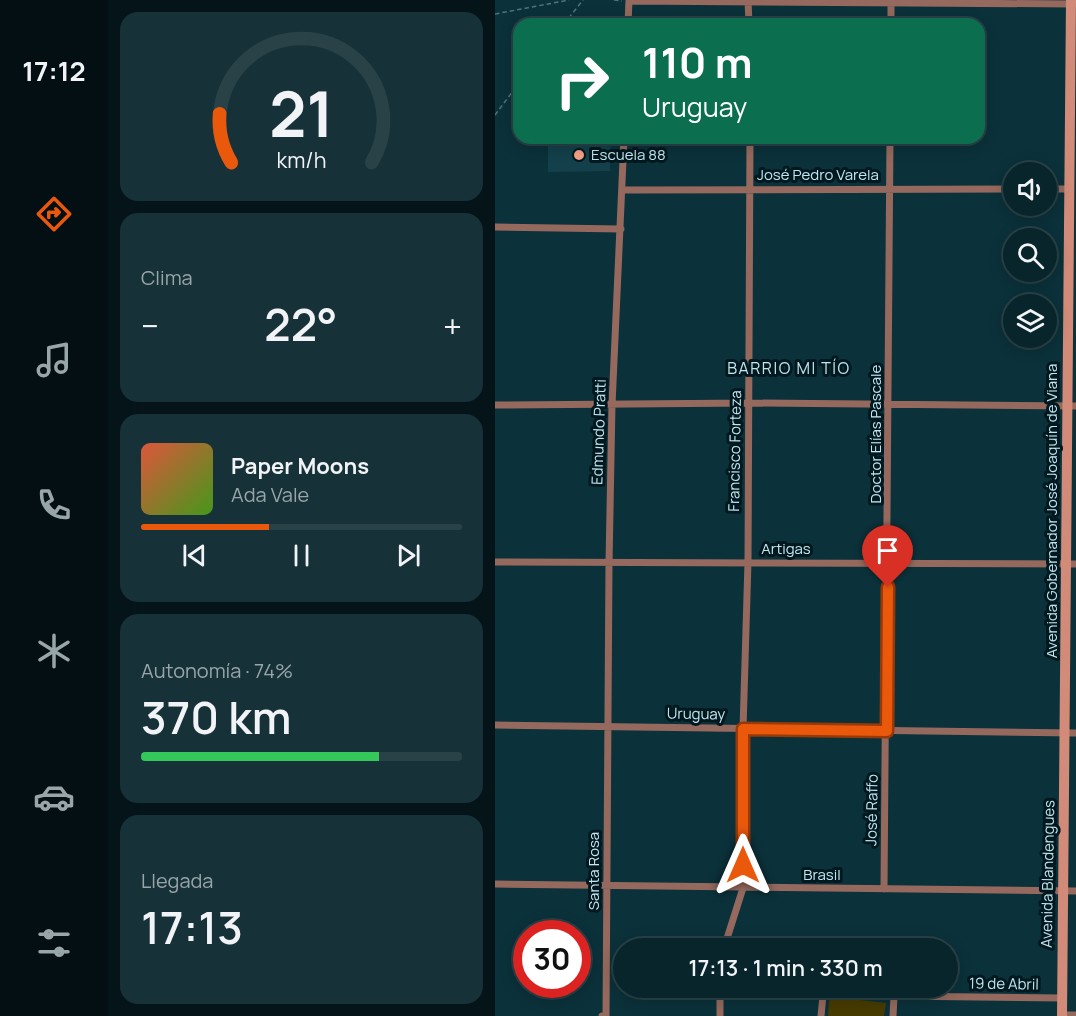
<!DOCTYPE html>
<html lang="es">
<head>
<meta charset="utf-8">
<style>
  :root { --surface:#08252c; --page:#163138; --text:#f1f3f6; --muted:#98a5a9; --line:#294248; --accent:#ea580c }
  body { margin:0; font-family:Manrope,sans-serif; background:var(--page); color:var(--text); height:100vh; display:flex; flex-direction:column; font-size:22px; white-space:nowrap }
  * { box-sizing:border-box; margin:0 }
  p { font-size:20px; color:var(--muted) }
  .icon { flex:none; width:33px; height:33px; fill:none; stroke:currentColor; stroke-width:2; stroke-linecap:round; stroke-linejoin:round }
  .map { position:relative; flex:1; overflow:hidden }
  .drawer { display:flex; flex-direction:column; gap:12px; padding:12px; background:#041418; width:387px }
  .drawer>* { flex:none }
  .banner { position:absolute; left:18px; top:18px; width:472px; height:126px; border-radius:18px; box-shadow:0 3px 15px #0003,0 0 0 2px var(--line); background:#0b6e4f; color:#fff; overflow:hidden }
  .controls { position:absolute; left:508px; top:162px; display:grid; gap:12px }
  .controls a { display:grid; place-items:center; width:54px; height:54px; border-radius:50%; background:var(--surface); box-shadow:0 3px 15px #0003,0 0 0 2px var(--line); font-size:30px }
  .speed { position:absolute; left:18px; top:920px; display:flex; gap:12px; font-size:30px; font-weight:700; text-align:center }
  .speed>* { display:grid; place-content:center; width:78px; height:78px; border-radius:50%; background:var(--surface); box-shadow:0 3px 15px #0003,0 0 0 2px var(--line); line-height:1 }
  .speed .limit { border:9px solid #d22; background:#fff; color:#111 }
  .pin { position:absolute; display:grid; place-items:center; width:51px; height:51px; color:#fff; margin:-62px -26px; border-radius:50% 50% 50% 0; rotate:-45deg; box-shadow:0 0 6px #0007 }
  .pin .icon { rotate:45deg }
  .me { position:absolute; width:66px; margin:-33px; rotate:0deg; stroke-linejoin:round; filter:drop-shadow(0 0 4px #0008) }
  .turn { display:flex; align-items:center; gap:21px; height:126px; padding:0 30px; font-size:27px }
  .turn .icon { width:78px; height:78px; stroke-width:2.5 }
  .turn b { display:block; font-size:42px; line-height:51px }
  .big { font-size:45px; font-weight:600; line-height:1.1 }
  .drawer .tile { flex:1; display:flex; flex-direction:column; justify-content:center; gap:9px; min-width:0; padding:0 21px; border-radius:18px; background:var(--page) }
  .drawer .dial { align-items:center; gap:0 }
  .dial svg { height:156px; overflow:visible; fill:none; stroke:var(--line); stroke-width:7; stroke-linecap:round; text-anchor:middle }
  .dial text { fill:var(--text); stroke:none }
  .song { display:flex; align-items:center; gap:18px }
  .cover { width:72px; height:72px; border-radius:9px; background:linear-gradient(135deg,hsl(10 70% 55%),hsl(100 70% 35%)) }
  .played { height:6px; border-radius:3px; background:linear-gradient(90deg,var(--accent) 40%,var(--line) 40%) }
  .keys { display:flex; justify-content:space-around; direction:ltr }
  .heat { display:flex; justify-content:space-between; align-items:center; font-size:33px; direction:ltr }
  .charge { height:9px; border-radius:4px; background:linear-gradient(90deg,#34c759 74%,var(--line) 0) }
  .trip { position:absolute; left:118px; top:938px; width:345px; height:60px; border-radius:30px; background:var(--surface); box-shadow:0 3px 15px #0003,0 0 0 2px var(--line); font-weight:600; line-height:60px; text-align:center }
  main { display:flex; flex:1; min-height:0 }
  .tab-bar { display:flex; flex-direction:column; width:108px; justify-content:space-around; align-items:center; background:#030f12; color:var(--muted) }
  .tab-bar .icon { width:42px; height:42px }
  .tab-bar .on { color:var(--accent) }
  .tab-bar b { font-size:27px; color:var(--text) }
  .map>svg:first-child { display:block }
  .built { fill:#13404a }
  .green { fill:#473b00 }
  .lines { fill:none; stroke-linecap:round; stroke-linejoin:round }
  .path { stroke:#50747d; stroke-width:1.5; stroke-dasharray:4.5 3; stroke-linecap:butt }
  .street { stroke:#95695d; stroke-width:7 }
  .secondary { stroke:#d18b78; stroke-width:10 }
  .route-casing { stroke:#983908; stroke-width:15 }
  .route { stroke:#ea580c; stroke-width:10 }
  .poi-dot { fill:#f49e87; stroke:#00181f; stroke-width:2 }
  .labels { text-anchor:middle; stroke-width:6; stroke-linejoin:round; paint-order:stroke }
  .poi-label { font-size:15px; fill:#c4e5ee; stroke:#00181f; text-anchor:start }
  .street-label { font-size:15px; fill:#c4e5ee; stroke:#00181f }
  .neighbourhood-label { font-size:16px; letter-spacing:1.5px; fill:#c4e5ee; stroke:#00181f }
</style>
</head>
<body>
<main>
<nav class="tab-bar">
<b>17:12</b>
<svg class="icon on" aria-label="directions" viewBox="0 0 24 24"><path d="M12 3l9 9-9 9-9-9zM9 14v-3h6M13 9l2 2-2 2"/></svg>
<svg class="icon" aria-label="music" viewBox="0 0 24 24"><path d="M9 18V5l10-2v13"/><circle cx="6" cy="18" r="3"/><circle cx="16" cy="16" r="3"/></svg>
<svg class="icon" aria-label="phone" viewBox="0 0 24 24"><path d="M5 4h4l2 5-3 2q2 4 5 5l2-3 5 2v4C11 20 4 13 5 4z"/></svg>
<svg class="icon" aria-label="climate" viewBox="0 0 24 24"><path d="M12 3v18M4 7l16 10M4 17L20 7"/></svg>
<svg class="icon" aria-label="car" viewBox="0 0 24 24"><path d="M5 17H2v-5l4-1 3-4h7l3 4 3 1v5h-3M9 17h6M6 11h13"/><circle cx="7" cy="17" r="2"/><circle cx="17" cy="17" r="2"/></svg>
<svg class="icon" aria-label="filters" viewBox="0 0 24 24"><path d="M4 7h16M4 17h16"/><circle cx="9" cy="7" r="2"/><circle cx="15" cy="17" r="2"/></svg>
</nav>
<section class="drawer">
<div class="tile dial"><svg viewBox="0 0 100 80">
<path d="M14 69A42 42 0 1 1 86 69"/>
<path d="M14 69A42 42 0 0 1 8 44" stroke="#ea580c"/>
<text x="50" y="56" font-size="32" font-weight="700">21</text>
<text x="50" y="72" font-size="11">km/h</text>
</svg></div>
<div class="tile"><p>Clima</p>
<div class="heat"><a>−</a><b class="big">22°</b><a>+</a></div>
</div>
<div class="tile">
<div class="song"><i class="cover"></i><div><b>Paper Moons</b><p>Ada Vale</p></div></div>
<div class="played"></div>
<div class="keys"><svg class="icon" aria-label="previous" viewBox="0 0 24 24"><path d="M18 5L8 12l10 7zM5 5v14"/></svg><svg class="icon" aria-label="pause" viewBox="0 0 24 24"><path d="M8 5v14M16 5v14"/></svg><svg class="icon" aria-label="next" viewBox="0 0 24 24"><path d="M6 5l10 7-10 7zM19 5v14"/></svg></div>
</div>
<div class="tile"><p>Autonomía · 74%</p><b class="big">370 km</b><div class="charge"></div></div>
<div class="tile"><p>Llegada</p><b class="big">17:13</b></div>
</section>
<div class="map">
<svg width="581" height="1016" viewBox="0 0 581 1016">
  <rect width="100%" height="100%" fill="#0b313a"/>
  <path class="built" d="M 53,138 L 116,138 L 115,171 L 53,172 Z"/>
  <path class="green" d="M 340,997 L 391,1003 L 389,1016 L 333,1016 L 334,1001 Z"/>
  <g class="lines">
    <path class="path" d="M 119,0 L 127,1
      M 0,14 L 74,0
      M 69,24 L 88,0
      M 0,115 L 24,83"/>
    <path class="street" d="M 253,0 L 254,24
      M 134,1 L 578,4
      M 133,24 L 134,0
      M 396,24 L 396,4
      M 552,189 L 574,189
      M 128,190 L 519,189
      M 0,227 L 126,229
      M 0,405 L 255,403 L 581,406
      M 0,562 L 581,564
      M 0,725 L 581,733
      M 0,884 L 581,891
      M 389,889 L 395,138
      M 229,948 L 248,888 L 248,729 L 253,562 L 255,138
      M 567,1015 L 581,1015
      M 107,1016 L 111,1016 L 114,563 L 117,405 L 129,138
      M 225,1016 L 225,987
      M 326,1016 L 328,995 L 337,991 L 399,996 L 567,998
      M 398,1016 L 399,996"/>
    <path class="secondary" d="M 567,1016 L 576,0"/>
  </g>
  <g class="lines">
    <g class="route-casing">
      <path id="route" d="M 248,865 L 248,729 L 392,731 L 393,587"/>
    </g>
    <use href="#route" class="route"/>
  </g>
  <circle class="poi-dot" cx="84" cy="155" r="6"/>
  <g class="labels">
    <g class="poi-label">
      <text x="96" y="160">Escuela 88</text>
    </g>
    <g class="street-label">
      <text x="323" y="180">José Pedro Varela</text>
      <text transform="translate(104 432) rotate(-88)" y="5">Edmundo Pratti</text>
      <text transform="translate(381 434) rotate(-90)" y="5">Doctor Elías Pascale</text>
      <text transform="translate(240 451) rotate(-89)" y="5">Francisco Forteza</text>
      <text transform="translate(557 511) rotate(-90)" y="5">Avenida Gobernador José Joaquín de Viana</text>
      <text x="291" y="554">Artigas</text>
      <text transform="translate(201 714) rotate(1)" y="5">Uruguay</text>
      <text transform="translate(377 810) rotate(-89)" y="5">José Raffo</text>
      <text transform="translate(99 871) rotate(-90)" y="5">Santa Rosa</text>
      <text transform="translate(553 874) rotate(-89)" y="5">Avenida Blandengues</text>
      <text x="327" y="880">Brasil</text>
      <text transform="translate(509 984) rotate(1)" y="5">19 de Abril</text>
    </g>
    <g class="neighbourhood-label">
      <text x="294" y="374">BARRIO MI TÍO</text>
    </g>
  </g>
</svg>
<div class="controls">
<a><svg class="icon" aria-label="sound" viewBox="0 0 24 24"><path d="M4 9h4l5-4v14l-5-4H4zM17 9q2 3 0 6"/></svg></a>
<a><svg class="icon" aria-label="search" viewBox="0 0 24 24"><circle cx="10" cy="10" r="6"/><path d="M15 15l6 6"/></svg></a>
<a><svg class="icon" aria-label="layers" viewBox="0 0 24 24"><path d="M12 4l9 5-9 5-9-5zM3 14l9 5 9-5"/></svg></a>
</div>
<div class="speed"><div class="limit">30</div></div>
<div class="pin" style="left:393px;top:587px;background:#d93025"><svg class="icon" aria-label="arrive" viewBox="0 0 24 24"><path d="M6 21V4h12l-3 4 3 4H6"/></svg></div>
<svg class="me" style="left:248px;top:865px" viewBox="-20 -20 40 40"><path d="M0-17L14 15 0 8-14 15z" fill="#ea580c" stroke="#fff" stroke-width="4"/></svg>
<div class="trip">17:13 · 1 min · 330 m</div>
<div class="banner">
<div class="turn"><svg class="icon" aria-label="right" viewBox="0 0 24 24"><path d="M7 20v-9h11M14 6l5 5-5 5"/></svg><div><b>110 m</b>Uruguay</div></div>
</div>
</div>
</main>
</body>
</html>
